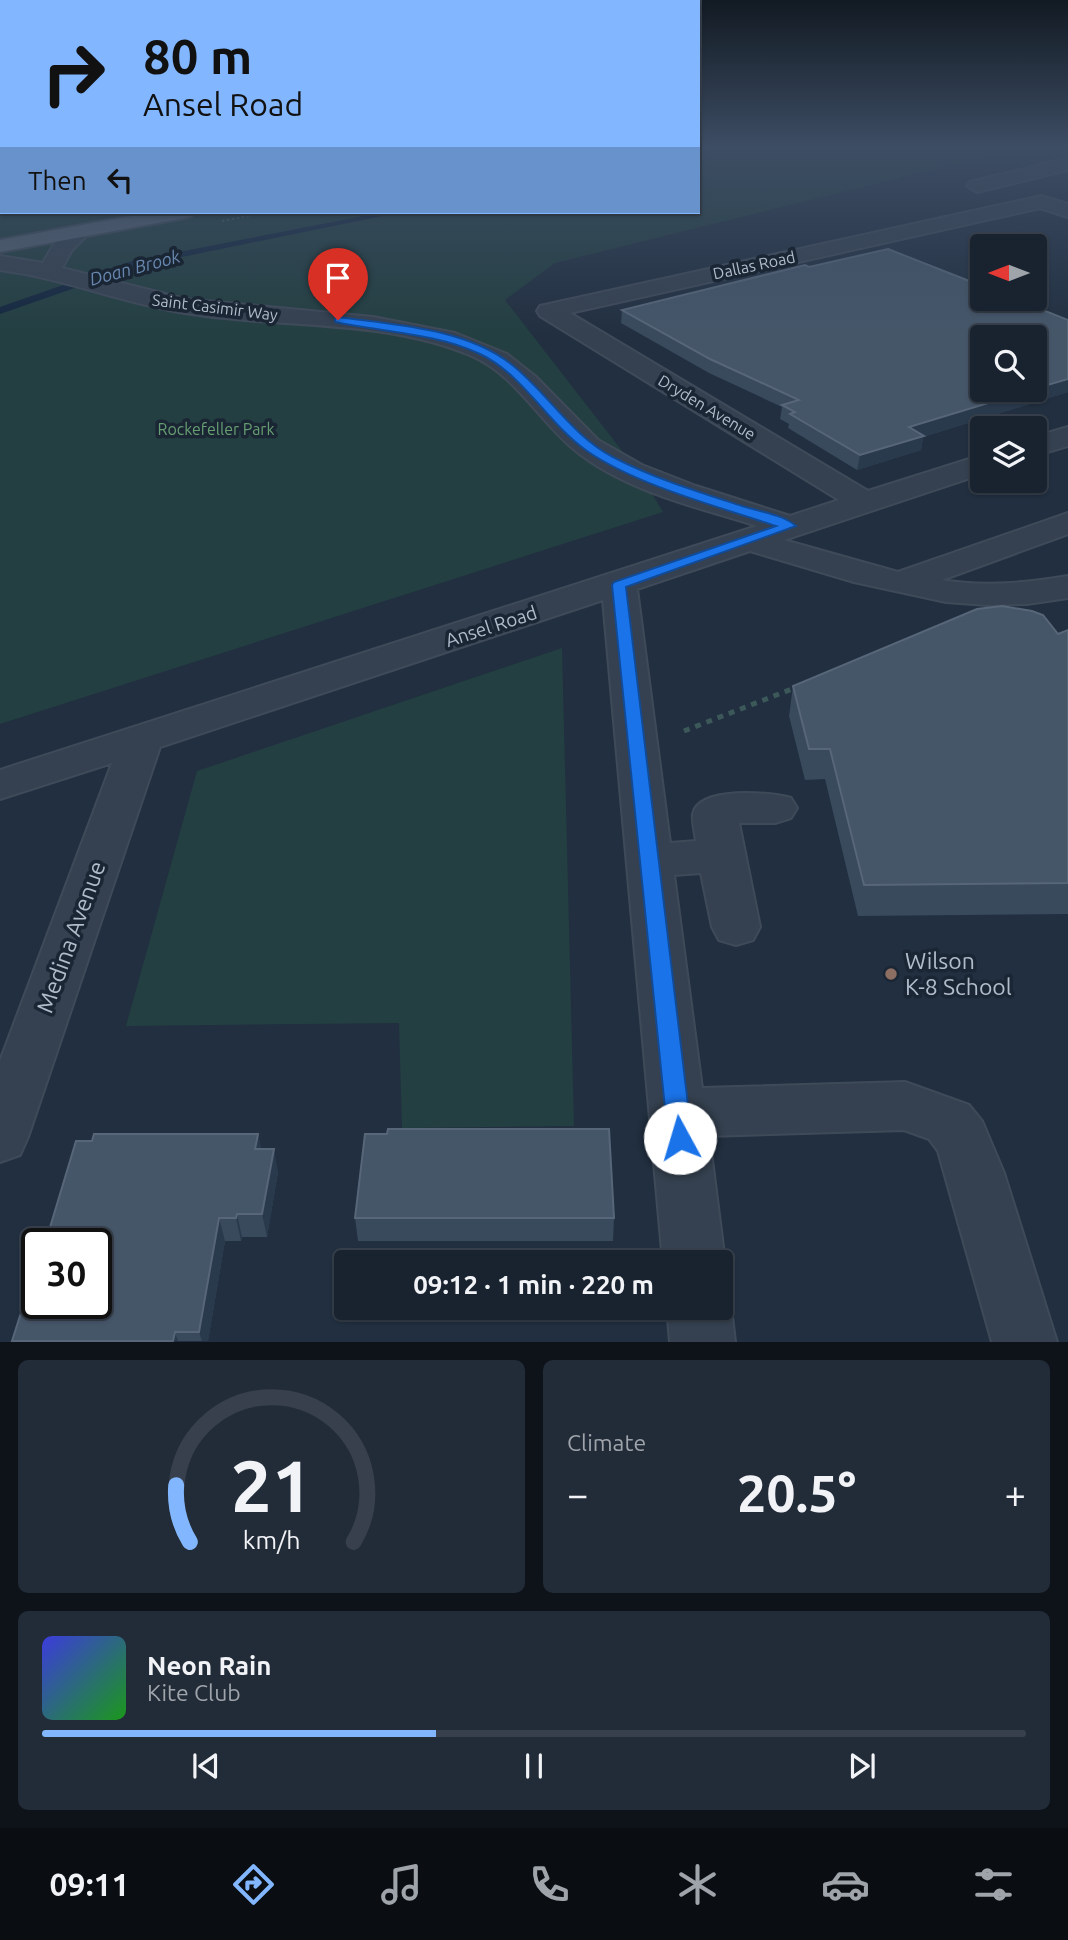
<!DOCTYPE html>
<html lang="en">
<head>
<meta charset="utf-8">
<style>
  :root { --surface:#192330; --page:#222b38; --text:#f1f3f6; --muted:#9fa4ab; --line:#37404c; --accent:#82b7ff }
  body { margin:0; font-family:Ubuntu,sans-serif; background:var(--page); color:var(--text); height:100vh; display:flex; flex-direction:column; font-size:26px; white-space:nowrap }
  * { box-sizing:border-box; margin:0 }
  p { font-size:23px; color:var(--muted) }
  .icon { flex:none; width:38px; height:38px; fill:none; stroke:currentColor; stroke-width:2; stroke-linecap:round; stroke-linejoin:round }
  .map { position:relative; height:1342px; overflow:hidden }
  .details { display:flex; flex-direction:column; gap:18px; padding:18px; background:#0e131a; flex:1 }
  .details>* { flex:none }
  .hud { position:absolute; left:0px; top:0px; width:700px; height:214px; box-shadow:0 2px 5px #0004,0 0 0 2px var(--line); background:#82b7ff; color:#111; overflow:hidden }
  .needle { width:46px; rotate:270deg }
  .buttons { position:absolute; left:970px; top:234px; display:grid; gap:14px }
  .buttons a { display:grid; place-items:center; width:77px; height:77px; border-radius:7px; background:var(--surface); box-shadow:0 2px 5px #0004,0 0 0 2px var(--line); font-size:35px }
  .speed { position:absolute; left:21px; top:1228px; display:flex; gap:14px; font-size:35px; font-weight:700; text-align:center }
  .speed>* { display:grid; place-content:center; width:91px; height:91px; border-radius:50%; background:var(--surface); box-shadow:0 2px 5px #0004,0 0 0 2px var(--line); line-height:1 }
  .speed .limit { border:4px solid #111; border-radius:10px; background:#fff; color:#111 }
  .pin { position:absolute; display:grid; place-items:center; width:60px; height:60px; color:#fff; margin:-72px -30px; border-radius:50% 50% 50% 0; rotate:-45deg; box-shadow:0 0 7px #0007 }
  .pin .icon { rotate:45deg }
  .me { position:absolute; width:77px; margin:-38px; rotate:354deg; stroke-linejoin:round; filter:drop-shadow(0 0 5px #0008) }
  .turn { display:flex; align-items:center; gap:24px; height:147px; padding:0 28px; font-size:32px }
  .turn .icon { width:91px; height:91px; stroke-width:2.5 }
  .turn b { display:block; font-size:49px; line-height:60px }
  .then { display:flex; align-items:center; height:66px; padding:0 28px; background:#0003; gap:14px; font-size:26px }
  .big { font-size:52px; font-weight:700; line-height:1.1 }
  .details .tile { flex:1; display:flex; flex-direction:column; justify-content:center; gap:10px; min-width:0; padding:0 24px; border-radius:10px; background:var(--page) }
  .details .dial { align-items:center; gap:0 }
  .dial svg { height:182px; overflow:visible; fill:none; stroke:var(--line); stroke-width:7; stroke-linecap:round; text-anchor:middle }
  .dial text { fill:var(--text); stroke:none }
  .song { display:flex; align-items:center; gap:21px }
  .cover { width:84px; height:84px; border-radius:10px; background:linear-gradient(135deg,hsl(240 70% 55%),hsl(120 70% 35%)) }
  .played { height:7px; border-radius:4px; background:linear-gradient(90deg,var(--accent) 40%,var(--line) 40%) }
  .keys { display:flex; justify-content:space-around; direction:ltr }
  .heat { display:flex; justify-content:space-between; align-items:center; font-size:38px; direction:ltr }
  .details .tiles { flex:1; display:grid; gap:18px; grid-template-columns:1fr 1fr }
  .tile:last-child { grid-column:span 2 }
  .trip { position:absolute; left:334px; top:1250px; width:399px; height:70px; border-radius:7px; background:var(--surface); box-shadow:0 2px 5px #0004,0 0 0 2px var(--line); font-weight:700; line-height:70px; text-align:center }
  .tabs { display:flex; height:112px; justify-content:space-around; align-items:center; background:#0a0e13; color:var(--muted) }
  .tabs .icon { width:49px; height:49px }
  .tabs .on { color:var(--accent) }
  .tabs b { font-size:32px; color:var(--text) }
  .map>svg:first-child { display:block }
  .green { fill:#233f41 }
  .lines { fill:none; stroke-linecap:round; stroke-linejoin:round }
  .stream { fill:#13273f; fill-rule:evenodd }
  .minor-casing { stroke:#3f4a59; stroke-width:4 }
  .major-casing { stroke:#3f4a59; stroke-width:4 }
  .path-far1 { stroke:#3c5859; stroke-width:2.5; stroke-dasharray:2.5 2.5; stroke-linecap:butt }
  .path { stroke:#3c5859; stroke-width:5; stroke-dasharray:6 6; stroke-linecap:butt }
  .minor { fill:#354150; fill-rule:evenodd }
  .major { fill:#536070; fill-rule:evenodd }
  .wall { fill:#394a5d }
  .shaded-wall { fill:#2a3a4d }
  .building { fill:#465669; stroke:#576678; stroke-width:2 }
  .route { fill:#1a73e8; stroke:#114b97; stroke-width:2 }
  .education-dot { fill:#8d6e63; stroke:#1b2635; stroke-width:2.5 }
  .labels { text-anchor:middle; stroke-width:7; stroke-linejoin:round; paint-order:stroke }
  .far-street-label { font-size:16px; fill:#b1bccb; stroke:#1b2635 }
  .far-park-label { font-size:16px; fill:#669e71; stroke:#1b2635 }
  .far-water-label { font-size:18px; font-style:italic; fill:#6787ae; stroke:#1b2635 }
  .street-label { font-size:19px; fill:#b1bccb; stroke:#1b2635 }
  .near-street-label { font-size:23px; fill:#b1bccb; stroke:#1b2635 }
  .near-poi-label { font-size:23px; fill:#b1bccb; stroke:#1b2635; text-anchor:start }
</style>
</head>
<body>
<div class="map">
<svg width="1068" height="1342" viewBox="0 0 1068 1342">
  <rect width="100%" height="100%" fill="#212f40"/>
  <path class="green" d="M 0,148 L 2,212 L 698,212 L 698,148 L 1020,148 L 555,263 L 505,300 L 640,474 L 663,512 L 0,724 Z
    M 562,648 L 574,1126 L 402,1128 L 399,1023 L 126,1026 L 197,771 Z"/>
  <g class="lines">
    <path class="stream" d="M 384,212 L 402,212 L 138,266 L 0,314 L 0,307 L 132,261 Z"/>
    <g class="minor-casing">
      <path id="minor" d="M 1068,158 L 1068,170 L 977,192 L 967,186 L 970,182 Z
        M 1041,196 L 1068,204 L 1068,217 L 1040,208 L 570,313 L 868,491 L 982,455 L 982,474 L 784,540 L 898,572 L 1068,513 L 1068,534 L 942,580 C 984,587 1026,583 1068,576 L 1068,598 L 1027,604 L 987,605 L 946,602 L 854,582 L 750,551 L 637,589 L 670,843 L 696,841 C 695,833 692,821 693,814 C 698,786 771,792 791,798 L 797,808 L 791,818 L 775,823 L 739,823 L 760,927 L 753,940 L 736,945 L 719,940 L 712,927 L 701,873 L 674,875 L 702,1088 L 905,1082 L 969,1105 L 982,1121 L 1004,1173 L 1057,1342 L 992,1342 L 938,1151 L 929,1139 L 904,1130 L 709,1136 L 725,1262 L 721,1271 L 721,1262 L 663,1262 L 603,600 L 160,747 L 28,1137 L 20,1155 L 0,1162 L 0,1061 L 112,763 L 0,799 L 0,770 L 757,526 C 697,507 628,492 577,452 C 540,423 517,376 472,356 C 383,318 280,329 185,313 C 122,303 63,278 0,270 L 0,256 L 43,263 C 52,247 64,223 85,229 L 89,233 L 72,250 L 62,268 L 185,299 L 373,317 L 455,333 L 507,354 L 535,376 L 598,440 L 642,465 L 696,486 L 790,516 L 839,500 L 540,316 L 537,311 L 540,306 Z
        M 1068,427 L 1068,446 L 1034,456 L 1034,437 Z
        M 722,1285 L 731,1307 L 735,1342 L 670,1342 L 667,1307 L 721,1307 Z"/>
    </g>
    <g class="major-casing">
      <path id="major" d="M 153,212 L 195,212 L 192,216 L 185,218 L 0,252 L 0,240 Z"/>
    </g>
    <path class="path-far1" d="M 222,221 L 268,212"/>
    <path class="path" d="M 684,731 L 797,687"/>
    <use href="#minor" class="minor"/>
    <use href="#major" class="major"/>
  </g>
  <path class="wall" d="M 809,267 L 1068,320 L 1068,392 L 923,437 L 921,450 L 857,470 L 788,428 L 789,424 L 780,419 L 782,407 L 709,373 L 621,323 L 622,310 Z
    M 1068,630 L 1068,914 L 858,916 L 825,779 L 805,780 L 789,716 L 793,686 L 1058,634 Z
    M 258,1134 L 261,1149 L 278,1172 L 267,1237 L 242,1237 L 241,1241 L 225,1241 L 208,1341 L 12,1341 L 37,1304 Z
    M 355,1218 L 614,1218 L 613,1241 L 358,1241 Z"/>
  <path class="shaded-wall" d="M 1068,379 L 1068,392 L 923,437 L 921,450 L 857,470 L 860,455 L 909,427 L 1031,390 L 1034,390 L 1034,389 Z
    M 258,1134 L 263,1157 L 255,1149 Z
    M 274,1149 L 278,1172 L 267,1237 L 262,1214 Z
    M 237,1214 L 242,1237 L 241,1241 L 236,1218 Z
    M 219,1218 L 225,1241 L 208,1341 L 202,1341 L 199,1332 Z
    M 175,1332 L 178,1341 L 173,1341 Z"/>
  <path class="building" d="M 888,249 L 982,286 L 982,299 L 1015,299 L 1068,320 L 1068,379 L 1034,389 L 1034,338 L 982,338 L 982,390 L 1031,390 L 909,427 L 924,436 L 860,455 L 790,414 L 795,412 L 782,405 L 799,400 L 710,359 L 622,310 L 785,270 L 805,265 L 809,267 Z
    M 1002,606 L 1032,611 L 1043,615 L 1058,634 L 1068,630 L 1068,883 L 864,885 L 830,749 L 809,749 L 793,686 L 977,609 Z
    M 388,1129 L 609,1129 L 614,1218 L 355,1218 L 365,1134 L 387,1134 Z
    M 94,1134 L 258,1134 L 255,1149 L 274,1149 L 262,1214 L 237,1214 L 236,1218 L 219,1218 L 199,1332 L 175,1332 L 173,1341 L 12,1341 L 36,1266 L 37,1304 L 96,1304 L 96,1244 L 45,1244 L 76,1141 L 92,1141 Z"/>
  <linearGradient id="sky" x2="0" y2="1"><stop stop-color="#121a23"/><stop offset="0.44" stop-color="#3d4d64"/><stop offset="1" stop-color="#3d4d64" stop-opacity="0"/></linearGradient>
  <rect width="1068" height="335" fill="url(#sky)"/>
  <path class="route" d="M 338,317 C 394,325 465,328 511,364 C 547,392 571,435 613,457 C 653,478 699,492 742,506 C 758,511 784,515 796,526 L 626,587 L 692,1138 L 689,1145 L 680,1148 L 672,1145 L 668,1138 L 612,585 L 614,582 L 776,526 C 719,507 636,485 587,451 C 548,424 524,375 480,354 C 435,333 383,332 335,322 L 335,318 Z"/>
  <circle class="education-dot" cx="891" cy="974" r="7"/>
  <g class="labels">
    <g class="far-street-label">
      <text transform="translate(754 265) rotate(-12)" y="6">Dallas Road</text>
      <text transform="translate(215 307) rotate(7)" y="6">Saint Casimir Way</text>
      <text transform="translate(707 407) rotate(31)" y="6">Dryden Avenue</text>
    </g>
    <g class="far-park-label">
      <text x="216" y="435">Rockefeller Park</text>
    </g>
    <g class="far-water-label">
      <text transform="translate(135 268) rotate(-15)" y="6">Doan Brook</text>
    </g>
    <g class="street-label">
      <text transform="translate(491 626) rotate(-18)" y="7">Ansel Road</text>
    </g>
    <g class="near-street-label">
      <text transform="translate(71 937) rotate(-70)" y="8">Medina Avenue</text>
    </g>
    <g class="near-poi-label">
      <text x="905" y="969">Wilson<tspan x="905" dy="26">K-8 School</tspan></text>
    </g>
  </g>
</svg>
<div class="buttons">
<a><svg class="needle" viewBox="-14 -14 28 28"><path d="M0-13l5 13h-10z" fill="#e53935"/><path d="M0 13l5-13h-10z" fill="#9fa4ab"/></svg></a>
<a><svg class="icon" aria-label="search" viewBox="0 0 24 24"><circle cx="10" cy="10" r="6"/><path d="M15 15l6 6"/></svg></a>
<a><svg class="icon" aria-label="layers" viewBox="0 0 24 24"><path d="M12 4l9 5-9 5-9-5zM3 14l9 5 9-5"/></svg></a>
</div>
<div class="speed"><div class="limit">30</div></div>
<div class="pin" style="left:338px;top:320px;background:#d93025"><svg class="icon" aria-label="arrive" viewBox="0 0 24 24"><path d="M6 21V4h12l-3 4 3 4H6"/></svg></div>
<svg class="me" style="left:680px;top:1138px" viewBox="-20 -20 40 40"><circle r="19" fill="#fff"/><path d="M0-13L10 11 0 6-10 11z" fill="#1a73e8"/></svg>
<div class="trip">09:12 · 1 min · 220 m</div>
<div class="hud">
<div class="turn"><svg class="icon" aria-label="right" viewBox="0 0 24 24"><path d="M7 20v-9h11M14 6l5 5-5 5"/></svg><div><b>80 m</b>Ansel Road</div></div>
<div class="then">Then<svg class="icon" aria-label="left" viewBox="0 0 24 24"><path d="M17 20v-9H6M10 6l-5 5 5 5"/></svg></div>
</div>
</div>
<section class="details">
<div class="tiles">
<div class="tile dial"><svg viewBox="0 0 100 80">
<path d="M14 69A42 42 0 1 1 86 69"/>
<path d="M14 69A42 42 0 0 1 8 44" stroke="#82b7ff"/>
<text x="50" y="56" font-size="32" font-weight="700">21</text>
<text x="50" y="72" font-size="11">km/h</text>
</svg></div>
<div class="tile"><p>Climate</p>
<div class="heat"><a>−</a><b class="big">20.5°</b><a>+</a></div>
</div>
<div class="tile">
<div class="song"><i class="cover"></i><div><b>Neon Rain</b><p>Kite Club</p></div></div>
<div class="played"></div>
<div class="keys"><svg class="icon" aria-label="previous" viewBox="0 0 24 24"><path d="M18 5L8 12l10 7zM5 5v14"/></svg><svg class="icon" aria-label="pause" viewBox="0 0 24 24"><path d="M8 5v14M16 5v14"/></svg><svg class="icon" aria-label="next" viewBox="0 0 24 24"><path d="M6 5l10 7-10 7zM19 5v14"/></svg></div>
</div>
</div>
</section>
<nav class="tabs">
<b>09:11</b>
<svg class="icon on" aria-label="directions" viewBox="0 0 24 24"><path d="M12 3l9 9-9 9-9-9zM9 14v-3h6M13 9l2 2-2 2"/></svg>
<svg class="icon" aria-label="music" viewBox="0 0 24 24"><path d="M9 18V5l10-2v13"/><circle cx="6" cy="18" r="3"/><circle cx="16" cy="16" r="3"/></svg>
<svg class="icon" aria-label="phone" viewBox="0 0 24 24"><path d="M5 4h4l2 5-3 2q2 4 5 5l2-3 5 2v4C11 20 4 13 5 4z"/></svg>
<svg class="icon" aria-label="climate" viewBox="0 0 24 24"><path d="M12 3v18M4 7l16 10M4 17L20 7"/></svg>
<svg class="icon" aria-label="car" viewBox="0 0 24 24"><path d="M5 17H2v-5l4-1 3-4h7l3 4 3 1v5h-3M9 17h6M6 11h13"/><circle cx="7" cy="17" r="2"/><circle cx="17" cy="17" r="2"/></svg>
<svg class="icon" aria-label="filters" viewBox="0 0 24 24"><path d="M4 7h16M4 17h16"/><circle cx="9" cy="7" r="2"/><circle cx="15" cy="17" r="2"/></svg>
</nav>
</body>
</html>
